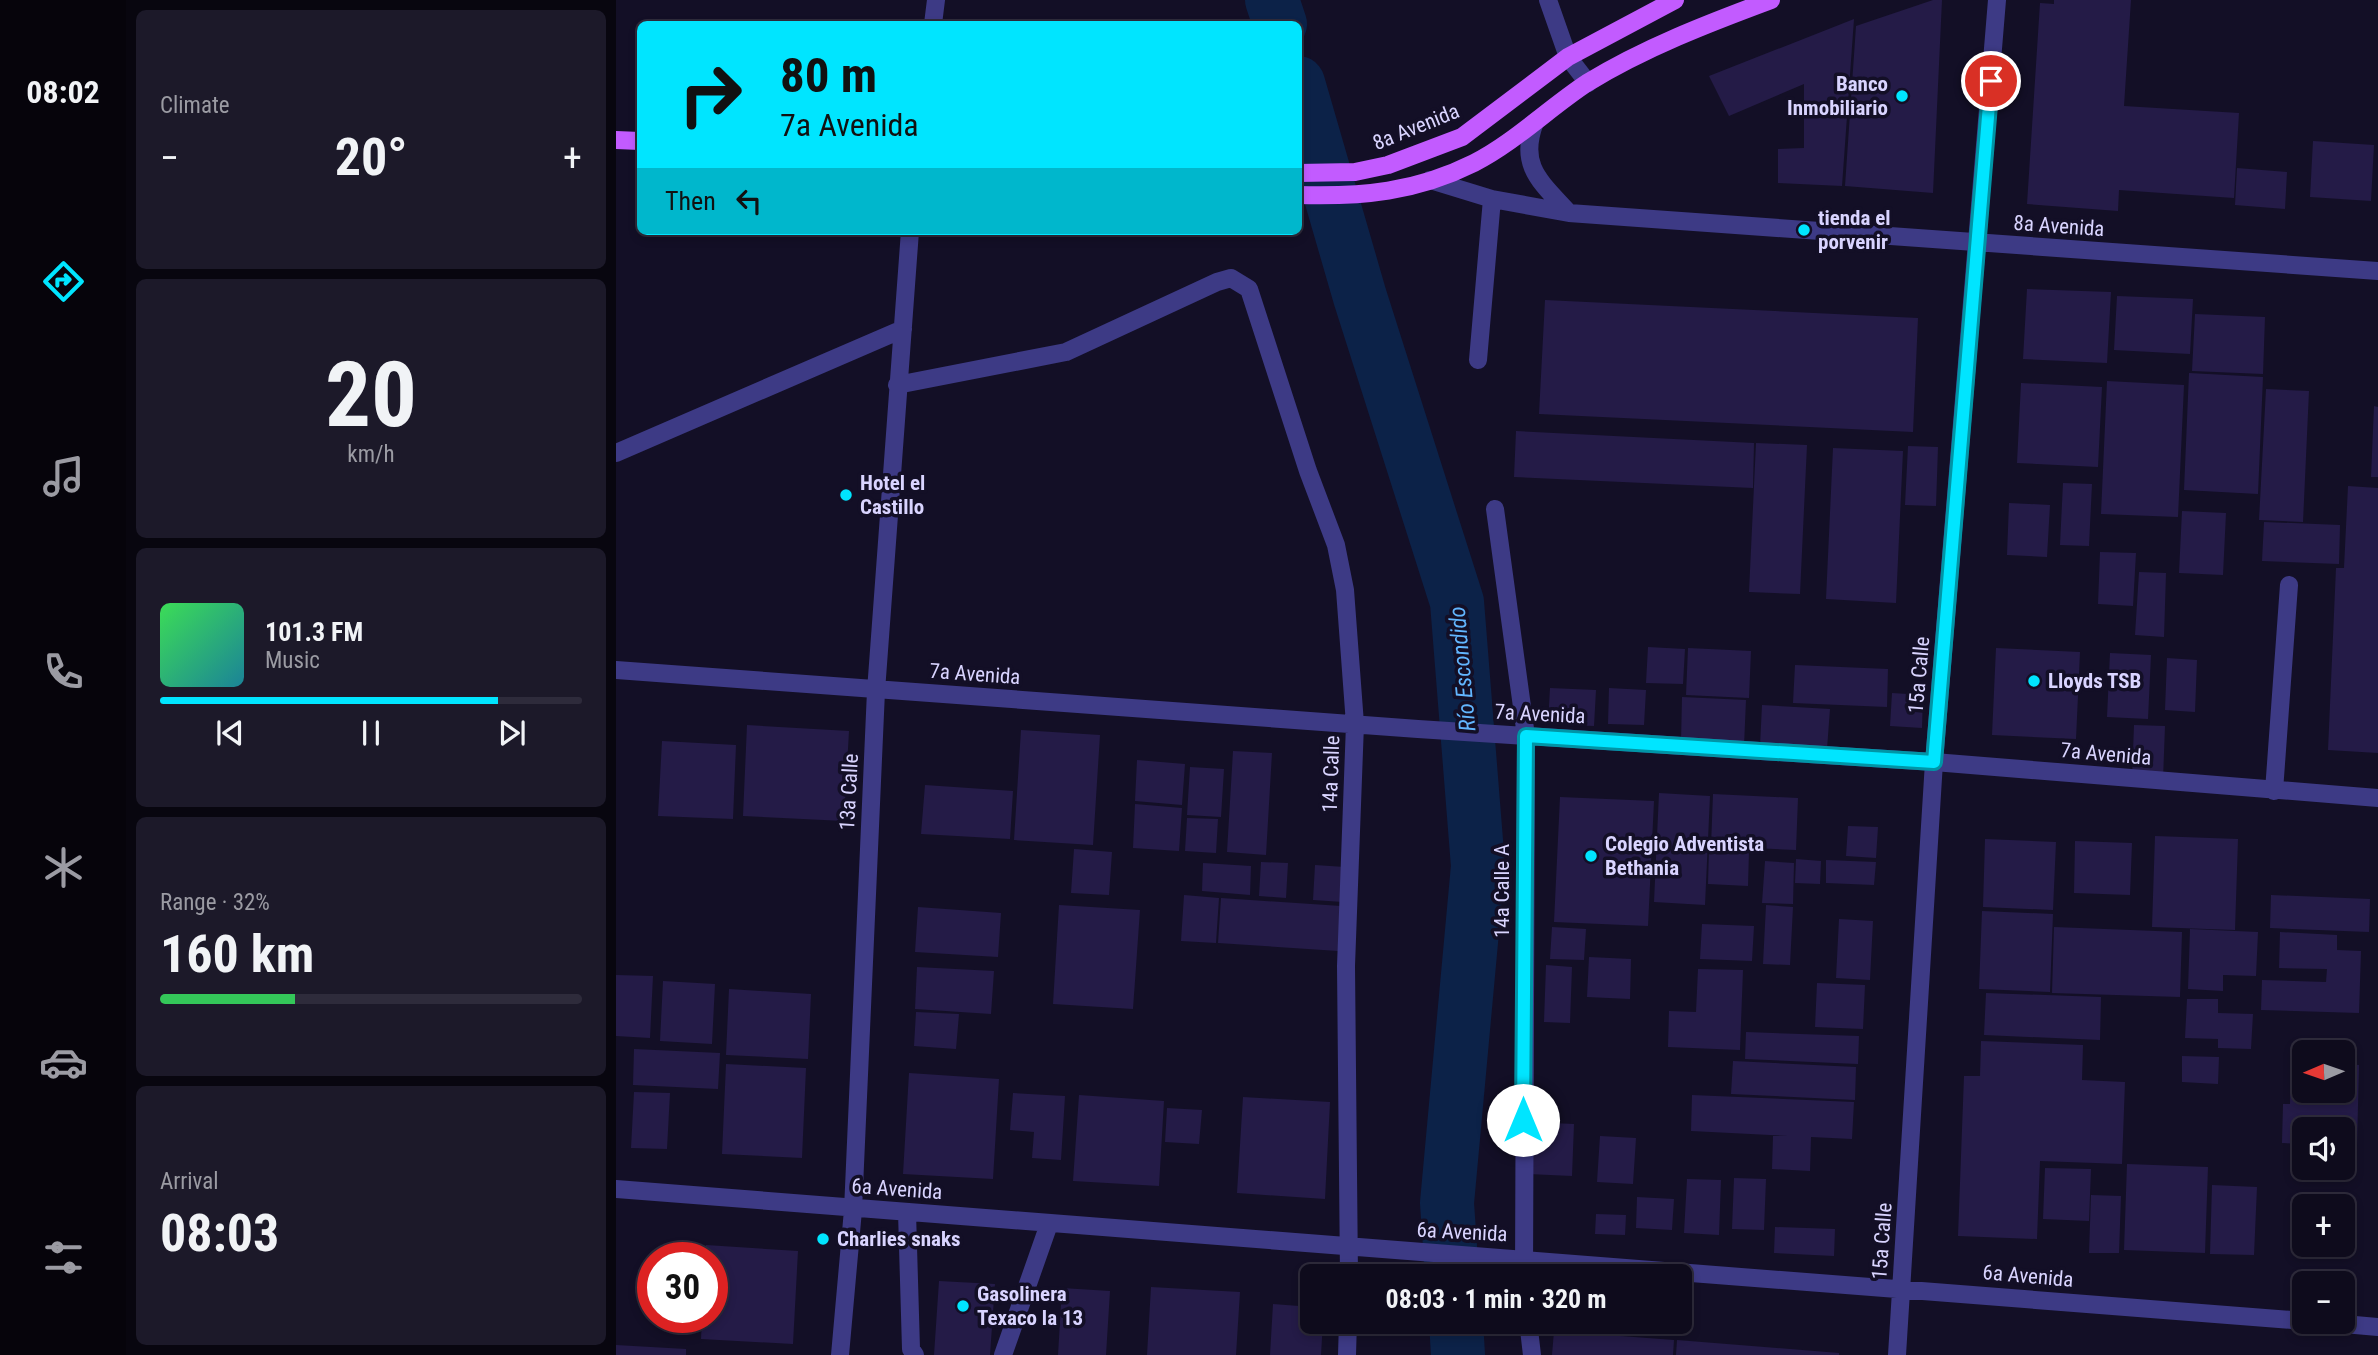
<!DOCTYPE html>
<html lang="en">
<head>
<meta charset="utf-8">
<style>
  :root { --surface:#0e0b1c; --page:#1c1929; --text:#f1f3f6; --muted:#9b9ba3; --line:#2e2b3b; --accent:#00e5ff }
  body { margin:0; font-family:"Roboto Condensed",sans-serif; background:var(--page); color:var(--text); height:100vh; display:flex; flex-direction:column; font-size:26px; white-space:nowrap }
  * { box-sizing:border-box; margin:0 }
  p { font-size:23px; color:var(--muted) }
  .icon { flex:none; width:38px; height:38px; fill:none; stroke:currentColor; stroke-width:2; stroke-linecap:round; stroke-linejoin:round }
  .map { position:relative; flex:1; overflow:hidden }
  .details { display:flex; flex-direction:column; gap:10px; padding:10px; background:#08060f; width:490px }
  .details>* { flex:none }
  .banner { position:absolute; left:21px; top:21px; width:665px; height:214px; border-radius:10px; box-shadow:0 4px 10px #0003,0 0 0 2px var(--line); background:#00e5ff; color:#111; overflow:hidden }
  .needle { width:46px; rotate:268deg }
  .controls { position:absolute; left:1676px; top:1040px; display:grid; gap:14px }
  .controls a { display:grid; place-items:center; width:63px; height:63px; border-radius:10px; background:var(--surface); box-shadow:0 4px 10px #0003,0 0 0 2px var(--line); font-size:35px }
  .speed { position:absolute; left:21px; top:1242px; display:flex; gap:14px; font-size:35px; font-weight:700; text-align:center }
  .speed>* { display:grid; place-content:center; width:91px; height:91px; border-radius:50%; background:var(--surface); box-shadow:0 4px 10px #0003,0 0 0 2px var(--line); line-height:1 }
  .speed .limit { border:10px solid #d22; background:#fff; color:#111 }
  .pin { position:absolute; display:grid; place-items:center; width:60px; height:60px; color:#fff; margin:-30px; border:4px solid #fff; border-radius:50%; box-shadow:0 2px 7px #0007 }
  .me { position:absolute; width:77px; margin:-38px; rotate:0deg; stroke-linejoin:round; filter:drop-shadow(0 0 5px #0008) }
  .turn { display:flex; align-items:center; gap:24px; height:147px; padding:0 28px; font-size:32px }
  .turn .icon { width:91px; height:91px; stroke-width:2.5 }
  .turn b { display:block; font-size:49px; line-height:60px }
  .then { display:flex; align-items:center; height:66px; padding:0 28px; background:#0003; gap:14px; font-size:26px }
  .big { font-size:52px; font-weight:700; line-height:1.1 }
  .details .widget { flex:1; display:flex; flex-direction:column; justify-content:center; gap:10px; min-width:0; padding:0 24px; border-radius:10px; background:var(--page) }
  .details .dial { align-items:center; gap:0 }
  .dial b { font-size:91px; line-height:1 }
  .song { display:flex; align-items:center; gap:21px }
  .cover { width:84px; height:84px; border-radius:10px; background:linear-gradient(135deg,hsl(130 70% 55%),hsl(190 70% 35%)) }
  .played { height:7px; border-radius:4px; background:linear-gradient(90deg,var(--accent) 80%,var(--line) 80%) }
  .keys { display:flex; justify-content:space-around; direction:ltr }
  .heat { display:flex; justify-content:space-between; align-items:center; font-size:38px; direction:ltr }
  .charge { height:10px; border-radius:5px; background:linear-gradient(90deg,#34c759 32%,var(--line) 0) }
  .trip { position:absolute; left:684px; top:1264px; width:392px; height:70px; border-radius:10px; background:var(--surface); box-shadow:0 4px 10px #0003,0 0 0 2px var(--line); font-weight:700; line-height:70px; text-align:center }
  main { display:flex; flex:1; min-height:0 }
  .dock { display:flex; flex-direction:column; width:126px; justify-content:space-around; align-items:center; background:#06040b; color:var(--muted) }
  .dock .icon { width:49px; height:49px }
  .dock .active { color:var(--accent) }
  .dock b { font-size:32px; color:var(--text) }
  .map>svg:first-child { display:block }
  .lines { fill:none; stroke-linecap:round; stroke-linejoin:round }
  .river { stroke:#0c2248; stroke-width:54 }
  .building { fill:#241b47 }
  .minor { stroke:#3d3a85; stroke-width:18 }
  .major { stroke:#c25bff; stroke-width:18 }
  .route-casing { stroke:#0095a6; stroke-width:18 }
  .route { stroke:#00e5ff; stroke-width:12 }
  .poi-dot { fill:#00e5ff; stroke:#130f26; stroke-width:2.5 }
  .labels { text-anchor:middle; stroke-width:7; stroke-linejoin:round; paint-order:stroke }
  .poi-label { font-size:21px; font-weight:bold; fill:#d9d4ff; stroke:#130f26; text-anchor:start }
  .street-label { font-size:21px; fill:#d9d4ff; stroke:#130f26 }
  .water-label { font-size:23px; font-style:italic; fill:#62b6ff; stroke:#130f26 }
</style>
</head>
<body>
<main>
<nav class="dock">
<b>08:02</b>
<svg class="icon active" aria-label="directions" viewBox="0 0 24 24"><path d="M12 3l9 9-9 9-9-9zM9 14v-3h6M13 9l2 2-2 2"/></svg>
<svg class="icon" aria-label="music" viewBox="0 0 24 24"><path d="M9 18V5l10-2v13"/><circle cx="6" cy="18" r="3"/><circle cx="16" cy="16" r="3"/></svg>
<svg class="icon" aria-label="phone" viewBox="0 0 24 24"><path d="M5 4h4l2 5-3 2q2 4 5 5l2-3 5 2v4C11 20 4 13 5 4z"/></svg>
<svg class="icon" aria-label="climate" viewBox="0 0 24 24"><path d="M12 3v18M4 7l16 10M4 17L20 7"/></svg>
<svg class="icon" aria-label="car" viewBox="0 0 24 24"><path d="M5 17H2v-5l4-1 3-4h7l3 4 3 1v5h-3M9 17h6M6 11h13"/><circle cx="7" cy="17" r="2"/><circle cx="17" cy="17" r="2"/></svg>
<svg class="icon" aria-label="filters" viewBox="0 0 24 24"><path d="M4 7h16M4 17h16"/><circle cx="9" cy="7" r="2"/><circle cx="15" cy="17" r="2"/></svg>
</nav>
<section class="details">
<div class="widget"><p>Climate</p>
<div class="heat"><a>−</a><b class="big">20°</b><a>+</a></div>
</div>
<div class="widget dial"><b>20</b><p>km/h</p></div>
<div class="widget">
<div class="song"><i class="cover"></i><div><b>101.3 FM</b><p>Music</p></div></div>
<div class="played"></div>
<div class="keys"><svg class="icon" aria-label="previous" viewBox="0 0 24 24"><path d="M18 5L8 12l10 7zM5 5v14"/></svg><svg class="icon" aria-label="pause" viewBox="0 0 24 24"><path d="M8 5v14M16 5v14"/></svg><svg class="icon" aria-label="next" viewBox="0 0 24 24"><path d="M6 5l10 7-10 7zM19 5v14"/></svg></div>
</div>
<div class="widget"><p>Range · 32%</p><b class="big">160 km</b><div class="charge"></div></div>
<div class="widget"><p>Arrival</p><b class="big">08:03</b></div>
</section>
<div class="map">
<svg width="1762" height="1355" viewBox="0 0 1762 1355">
  <rect width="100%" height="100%" fill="#130f26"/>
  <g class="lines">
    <path class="river" d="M 656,0 L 664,24
      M 682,83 L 744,297 L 841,602 L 862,866 L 831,1203 L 836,1276
      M 840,1321 L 842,1355"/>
  </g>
  <path class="building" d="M 1317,0 L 1326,0 L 1317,193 L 1229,186 L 1240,26 Z
    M 1438,0 L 1515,0 L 1508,106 L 1623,113 L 1618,198 L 1503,190 L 1502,211 L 1411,204 L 1424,3 L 1438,4 Z
    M 1238,19 L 1226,186 L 1162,183 L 1162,149 L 1188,148 L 1188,84 L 1113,116 L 1093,76 Z
    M 1697,141 L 1758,145 L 1755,201 L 1694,197 Z
    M 1621,168 L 1671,172 L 1669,209 L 1619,205 Z
    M 1411,289 L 1495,292 L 1491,363 L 1407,359 Z
    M 1501,296 L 1577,299 L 1574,354 L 1498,350 Z
    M 929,300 L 1302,318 L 1297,432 L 923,414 Z
    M 1579,314 L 1649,317 L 1647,374 L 1576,371 Z
    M 1573,373 L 1647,377 L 1642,494 L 1568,490 Z
    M 1491,381 L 1568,385 L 1562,517 L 1485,514 Z
    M 1405,383 L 1486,387 L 1482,467 L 1401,463 Z
    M 1650,389 L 1693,391 L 1687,522 L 1643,520 Z
    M 1758,406 L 1762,407 L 1762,477 L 1755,477 Z
    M 900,431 L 1138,443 L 1137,488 L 898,477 Z
    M 1140,443 L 1191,445 L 1184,594 L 1133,592 Z
    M 1292,446 L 1322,447 L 1320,506 L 1289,505 Z
    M 1217,448 L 1287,451 L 1280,603 L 1210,599 Z
    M 1447,483 L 1476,484 L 1473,546 L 1444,545 Z
    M 1732,486 L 1762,488 L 1762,753 L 1712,750 L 1720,568 L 1728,568 Z
    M 1393,503 L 1434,505 L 1431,557 L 1391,555 Z
    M 1566,511 L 1610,513 L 1607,575 L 1563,573 Z
    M 1648,522 L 1724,525 L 1723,564 L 1646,561 Z
    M 1484,552 L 1520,553 L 1517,606 L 1482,604 Z
    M 1523,572 L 1550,573 L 1548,637 L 1519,635 Z
    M 1032,647 L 1069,649 L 1067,684 L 1030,683 Z
    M 1072,648 L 1135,651 L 1133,698 L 1070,695 Z
    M 1380,648 L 1464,652 L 1460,739 L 1376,735 Z
    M 1494,653 L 1535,655 L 1532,719 L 1491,717 Z
    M 1551,658 L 1581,660 L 1579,712 L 1549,710 Z
    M 1179,665 L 1272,669 L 1271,707 L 1177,703 Z
    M 934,688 L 980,690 L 978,726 L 932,724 Z
    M 993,688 L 1030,690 L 1028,725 L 992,724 Z
    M 1276,693 L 1307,695 L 1306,728 L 1274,726 Z
    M 1066,697 L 1130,700 L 1128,746 L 1065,742 Z
    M 1146,705 L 1214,709 L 1211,749 L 1144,746 Z
    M 131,725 L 233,731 L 228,821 L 127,816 Z
    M 1518,725 L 1549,726 L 1547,780 L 1516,779 Z
    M 405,730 L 484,735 L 477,845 L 398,840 Z
    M 46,741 L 120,745 L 117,819 L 42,816 Z
    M 617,751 L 656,753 L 650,855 L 611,852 Z
    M 521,760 L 569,764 L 566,805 L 519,801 Z
    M 574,767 L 608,769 L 605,817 L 571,815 Z
    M 309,785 L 397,791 L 394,839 L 305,834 Z
    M 1043,793 L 1094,796 L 1089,905 L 1038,902 Z
    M 1097,794 L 1182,798 L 1180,850 L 1095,846 Z
    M 944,797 L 1038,801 L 1032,926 L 938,922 Z
    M 519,804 L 566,808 L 563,851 L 517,848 Z
    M 571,818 L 602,819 L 600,853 L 569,851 Z
    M 1232,826 L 1262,827 L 1260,858 L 1230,856 Z
    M 1539,836 L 1622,839 L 1619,930 L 1536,927 Z
    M 1369,839 L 1440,842 L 1437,910 L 1367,907 Z
    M 1459,841 L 1516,843 L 1514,895 L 1458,893 Z
    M 458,849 L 496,852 L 493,895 L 455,893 Z
    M 1093,849 L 1133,851 L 1132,886 L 1092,884 Z
    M 1180,859 L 1205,861 L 1204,884 L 1179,883 Z
    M 1210,860 L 1260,862 L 1258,885 L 1210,883 Z
    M 1149,861 L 1178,863 L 1177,904 L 1146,903 Z
    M 645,862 L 672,863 L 670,898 L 643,896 Z
    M 587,863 L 635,866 L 634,895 L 586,891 Z
    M 699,865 L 729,867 L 727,902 L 697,900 Z
    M 568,895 L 603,898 L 600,943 L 565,941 Z
    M 1655,895 L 1754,899 L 1753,932 L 1654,928 Z
    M 605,898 L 725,906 L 722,951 L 602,943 Z
    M 443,905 L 524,910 L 517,1009 L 437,1004 Z
    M 1150,905 L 1177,907 L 1174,965 L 1147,964 Z
    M 302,907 L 385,913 L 382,957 L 299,952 Z
    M 1366,911 L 1437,914 L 1434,992 L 1363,989 Z
    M 1223,919 L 1257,921 L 1254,980 L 1220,978 Z
    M 1086,924 L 1138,926 L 1136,961 L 1084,959 Z
    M 936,927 L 970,929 L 968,960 L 934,959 Z
    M 1438,927 L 1566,932 L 1564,997 L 1436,993 Z
    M 1574,929 L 1642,932 L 1640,976 L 1607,975 L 1607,991 L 1572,989 Z
    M 1664,932 L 1721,935 L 1721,950 L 1745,951 L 1743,1013 L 1645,1010 L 1646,980 L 1710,982 L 1711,969 L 1663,968 Z
    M 973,957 L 1015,959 L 1014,999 L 971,997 Z
    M 930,965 L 956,967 L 954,1023 L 928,1022 Z
    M 301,967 L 378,971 L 375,1014 L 299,1009 Z
    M 1082,969 L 1127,970 L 1124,1050 L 1052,1047 L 1053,1011 L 1080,1012 Z
    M 0,975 L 37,976 L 34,1038 L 0,1036 Z
    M 47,981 L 99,984 L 96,1044 L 44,1041 Z
    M 1201,983 L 1249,985 L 1247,1029 L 1199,1027 Z
    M 113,989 L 195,994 L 192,1059 L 110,1055 Z
    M 1370,993 L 1485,997 L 1484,1040 L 1368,1035 Z
    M 1571,999 L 1602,999 L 1602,1013 L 1637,1014 L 1635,1049 L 1602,1048 L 1602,1039 L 1569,1038 Z
    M 300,1012 L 343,1014 L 340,1049 L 298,1046 Z
    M 1130,1032 L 1243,1036 L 1242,1064 L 1129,1059 Z
    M 1365,1041 L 1467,1045 L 1466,1080 L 1509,1082 L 1506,1164 L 1424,1161 L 1421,1239 L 1342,1236 L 1348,1076 L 1364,1076 Z
    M 18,1049 L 104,1053 L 102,1089 L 17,1085 Z
    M 1566,1056 L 1603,1057 L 1602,1084 L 1566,1082 Z
    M 1117,1061 L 1240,1067 L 1239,1100 L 1115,1094 Z
    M 1675,1062 L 1689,1063 L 1689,1090 L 1727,1090 L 1727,1064 L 1743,1065 L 1741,1146 L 1727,1145 L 1727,1129 L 1689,1129 L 1689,1144 L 1666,1143 L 1667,1104 L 1674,1104 Z
    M 110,1064 L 190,1068 L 186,1158 L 106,1154 Z
    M 293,1073 L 383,1079 L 377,1179 L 287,1174 Z
    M 18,1092 L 54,1093 L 51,1149 L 15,1148 Z
    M 397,1093 L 449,1096 L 445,1160 L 416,1158 L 418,1132 L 394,1130 Z
    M 463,1095 L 548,1101 L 543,1186 L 457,1181 Z
    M 1076,1095 L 1238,1102 L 1236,1139 L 1195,1137 L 1194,1171 L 1156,1169 L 1157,1136 L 1172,1136 L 1075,1131 Z
    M 627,1097 L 714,1102 L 709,1199 L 621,1193 Z
    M 551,1108 L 586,1110 L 583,1144 L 549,1142 Z
    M 914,1122 L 958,1124 L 956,1176 L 912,1174 Z
    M 984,1136 L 1020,1138 L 1017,1184 L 981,1182 Z
    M 1511,1164 L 1592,1167 L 1589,1253 L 1508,1250 Z
    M 1429,1168 L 1475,1169 L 1473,1221 L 1427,1219 Z
    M 1118,1178 L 1150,1179 L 1148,1230 L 1116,1229 Z
    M 1071,1179 L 1105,1180 L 1103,1235 L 1068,1233 Z
    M 1596,1185 L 1641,1187 L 1638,1255 L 1594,1254 Z
    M 1475,1195 L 1505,1196 L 1503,1253 L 1473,1253 Z
    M 1021,1197 L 1058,1199 L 1056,1230 L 1020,1228 Z
    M 980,1214 L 1010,1215 L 1009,1235 L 979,1234 Z
    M 1159,1227 L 1219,1229 L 1218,1256 L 1158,1253 Z
    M 90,1245 L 182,1251 L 177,1344 L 85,1339 L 86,1318 L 96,1318 L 96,1258 L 89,1258 Z
    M 323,1281 L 379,1284 L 374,1355 L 318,1355 Z
    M 535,1287 L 624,1292 L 620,1355 L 531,1355 Z
    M 446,1288 L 494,1291 L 490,1355 L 442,1355 Z
    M 657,1304 L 696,1307 L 696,1321 L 707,1321 L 705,1355 L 654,1355 Z
    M 938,1331 L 1058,1340 L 1057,1355 L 936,1355 Z
    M 1061,1340 L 1223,1353 L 1223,1355 L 1060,1355 Z
    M 0,1345 L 70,1349 L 70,1355 L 0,1355 Z"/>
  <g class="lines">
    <path class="minor" d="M 932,0 L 952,57 L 972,83
      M 317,24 L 320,0
      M 919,122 C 902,166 925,182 953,213
      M 814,180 L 876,199 L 953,213 L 1762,271
      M 862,360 L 876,199
      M 281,385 L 450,352 L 601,282 L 615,278 L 633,289 L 692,471 L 720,545 L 729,590 L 739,724 L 730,966 L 733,1276
      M 0,453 L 287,329
      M 879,509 L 910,736 L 908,1276
      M 0,670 L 802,729 L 1318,762 L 1762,798
      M 1658,791 L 1673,585
      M 0,1189 L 1689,1321
      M 291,1212 L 295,1349 L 299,1355
      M 912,1321 L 916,1355
      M 1694,1321 L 1762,1327
      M 224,1355 L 237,1210 L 260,691 L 294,231
      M 387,1355 L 433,1224
      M 731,1355 L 732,1321
      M 1281,1355 L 1318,762 L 1381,0"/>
    <path class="major" d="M 0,140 L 24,141
      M 682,173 L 739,172 L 772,165 L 846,137 L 952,57 L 1059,0
      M 682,195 C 746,197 800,192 858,163 C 899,142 933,108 971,83 C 1028,48 1093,23 1155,0"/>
  </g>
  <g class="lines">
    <g class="route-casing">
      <path id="route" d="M 907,1120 L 910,736 L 1318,762 L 1375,81"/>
    </g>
    <use href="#route" class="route"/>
  </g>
  <g class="poi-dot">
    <circle cx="1286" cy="96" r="7"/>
    <circle cx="1188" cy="230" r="7"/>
    <circle cx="230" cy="495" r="7"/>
    <circle cx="1418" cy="681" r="7"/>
    <circle cx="975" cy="856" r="7"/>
    <circle cx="207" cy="1239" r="7"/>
    <circle cx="347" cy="1306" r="7"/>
  </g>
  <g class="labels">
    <g class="poi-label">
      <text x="1272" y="91" text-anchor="end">Banco<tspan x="1272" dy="24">Inmobiliario</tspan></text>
      <text x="1202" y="225">tienda el<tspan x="1202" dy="24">porvenir</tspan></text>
      <text x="244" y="490">Hotel el<tspan x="244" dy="24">Castillo</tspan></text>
      <text x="1432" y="688">Lloyds TSB</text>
      <text x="989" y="851">Colegio Adventista<tspan x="989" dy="24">Bethania</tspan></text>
      <text x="221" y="1246">Charlies snaks</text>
      <text x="361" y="1301">Gasolinera<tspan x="361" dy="24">Texaco la 13</tspan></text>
    </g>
    <g class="street-label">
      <text transform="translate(800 127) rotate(-22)" y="7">8a Avenida</text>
      <text transform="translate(1443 226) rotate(4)" y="7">8a Avenida</text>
      <text transform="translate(359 674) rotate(4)" y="7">7a Avenida</text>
      <text transform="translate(1303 675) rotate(-85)" y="7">15a Calle</text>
      <text transform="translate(924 714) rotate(3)" y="7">7a Avenida</text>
      <text transform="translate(1490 754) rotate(5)" y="7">7a Avenida</text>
      <text transform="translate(715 774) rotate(-88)" y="7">14a Calle</text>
      <text transform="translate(233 792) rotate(-87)" y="7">13a Calle</text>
      <text transform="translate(886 891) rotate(-90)" y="7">14a Calle A</text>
      <text transform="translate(281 1189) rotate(4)" y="7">6a Avenida</text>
      <text transform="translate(846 1232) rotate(3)" y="7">6a Avenida</text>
      <text transform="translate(1266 1241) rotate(-86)" y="7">15a Calle</text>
      <text transform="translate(1412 1276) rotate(5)" y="7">6a Avenida</text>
    </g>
    <g class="water-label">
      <text transform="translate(846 669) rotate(-95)" y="8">Río Escondido</text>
    </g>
  </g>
</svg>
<div class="controls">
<a><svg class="needle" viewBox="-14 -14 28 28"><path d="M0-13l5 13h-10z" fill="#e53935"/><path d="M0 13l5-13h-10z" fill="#9b9ba3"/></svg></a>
<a><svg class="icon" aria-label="sound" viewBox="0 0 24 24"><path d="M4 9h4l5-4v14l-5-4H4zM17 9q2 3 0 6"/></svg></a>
<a>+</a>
<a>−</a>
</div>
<div class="speed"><div class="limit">30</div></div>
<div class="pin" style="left:1375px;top:81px;background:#d93025"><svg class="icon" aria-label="arrive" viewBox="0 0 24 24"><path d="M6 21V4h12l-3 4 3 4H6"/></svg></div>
<svg class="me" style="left:907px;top:1120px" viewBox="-20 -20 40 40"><circle r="19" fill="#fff"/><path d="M0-13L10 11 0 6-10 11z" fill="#00e5ff"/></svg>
<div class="trip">08:03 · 1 min · 320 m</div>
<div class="banner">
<div class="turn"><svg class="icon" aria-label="right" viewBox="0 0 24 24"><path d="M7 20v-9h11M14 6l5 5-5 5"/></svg><div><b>80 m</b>7a Avenida</div></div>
<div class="then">Then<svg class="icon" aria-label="left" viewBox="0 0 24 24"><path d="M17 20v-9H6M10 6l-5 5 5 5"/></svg></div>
</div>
</div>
</main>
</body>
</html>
